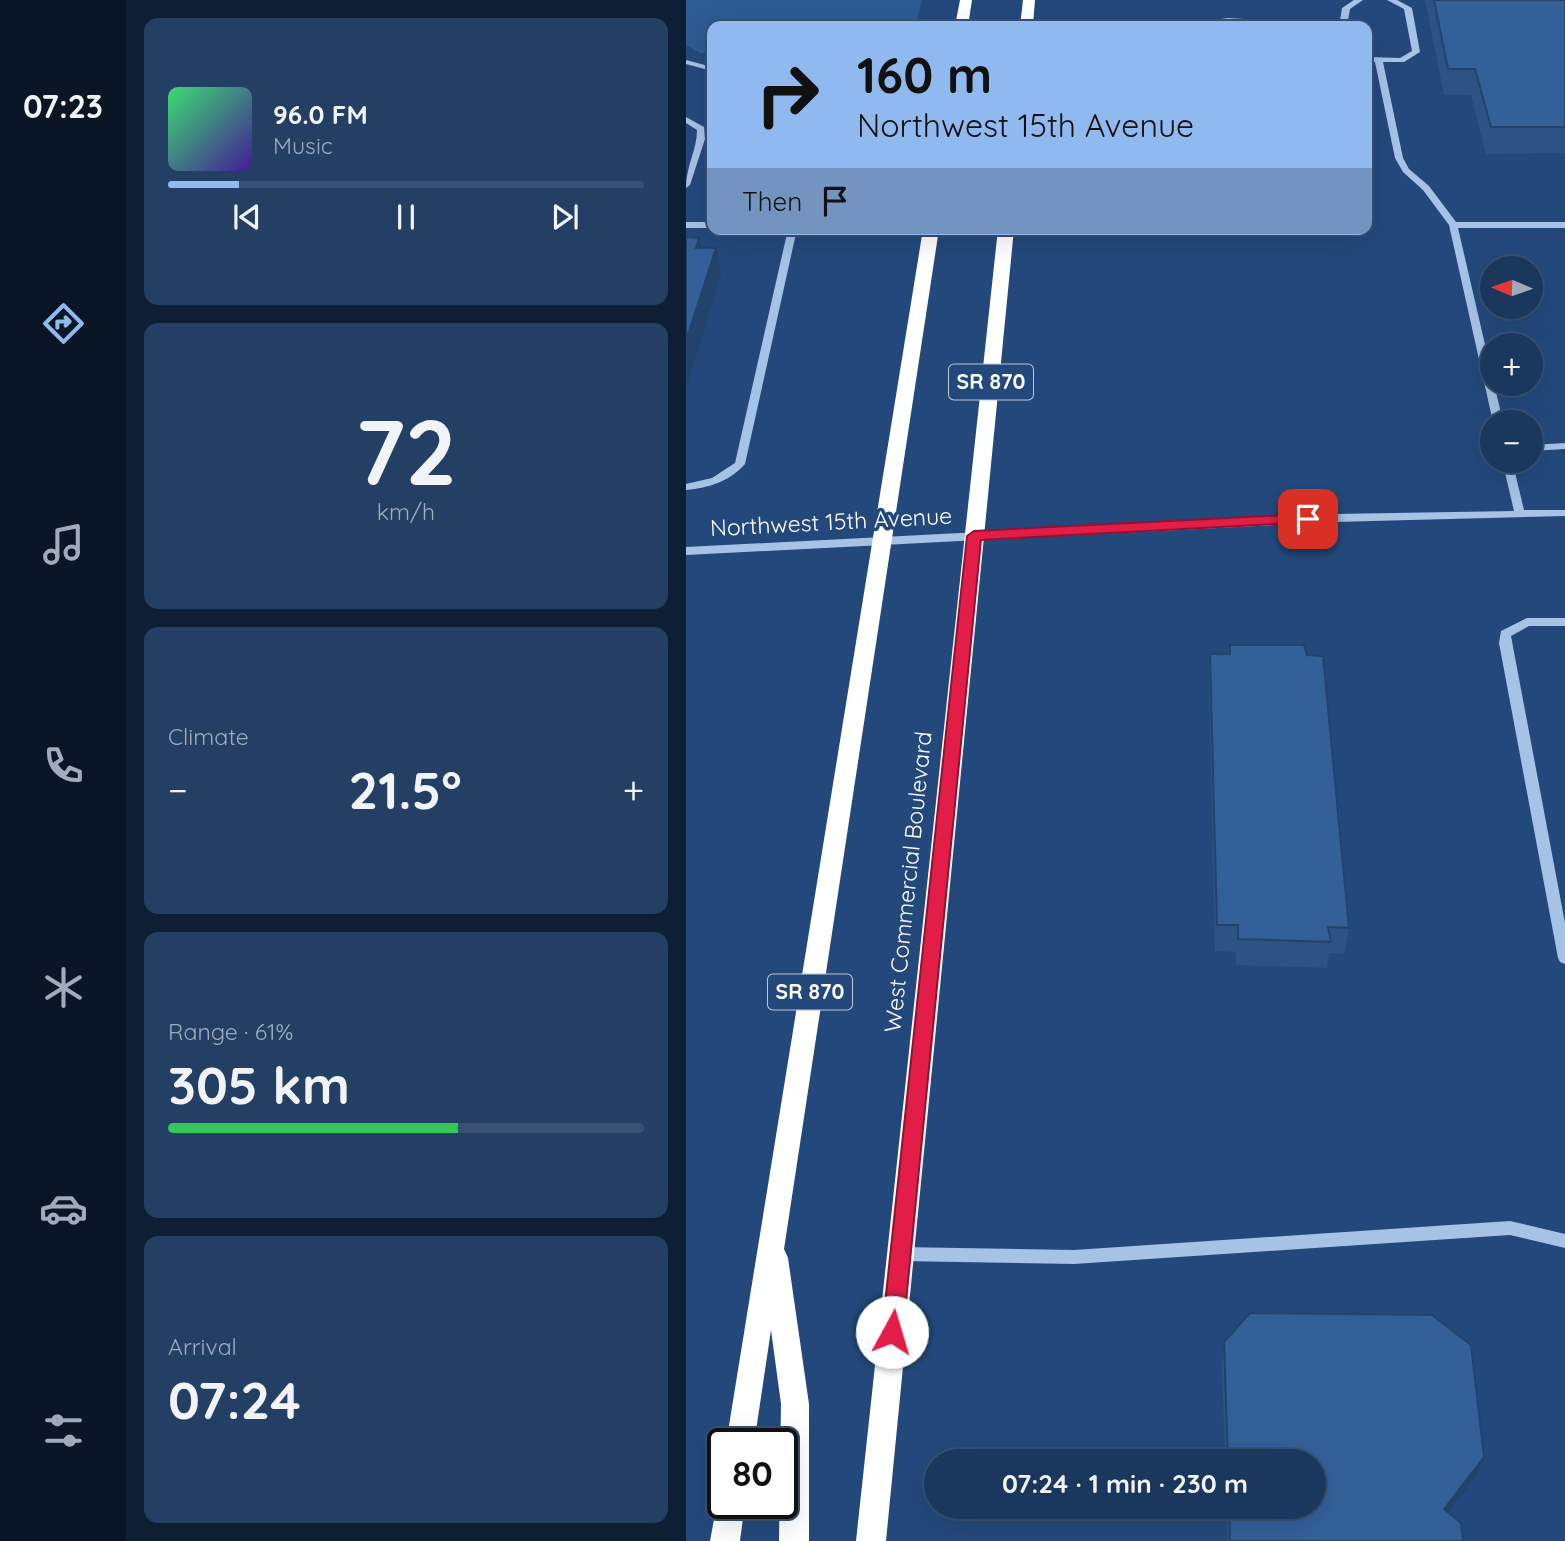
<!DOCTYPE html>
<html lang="en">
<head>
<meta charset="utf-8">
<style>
  :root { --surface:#1a375d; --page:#233f63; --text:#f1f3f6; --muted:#9facbc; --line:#385172; --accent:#90b9f0 }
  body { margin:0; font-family:Quicksand,sans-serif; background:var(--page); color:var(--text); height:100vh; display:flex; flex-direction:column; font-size:26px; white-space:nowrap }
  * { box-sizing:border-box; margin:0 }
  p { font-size:23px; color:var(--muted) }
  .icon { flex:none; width:38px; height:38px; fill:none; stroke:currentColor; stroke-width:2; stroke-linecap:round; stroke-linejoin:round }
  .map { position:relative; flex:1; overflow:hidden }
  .drawer { display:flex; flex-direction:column; gap:18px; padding:18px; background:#0e1e33; width:560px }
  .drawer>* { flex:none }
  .hud { position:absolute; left:21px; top:21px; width:665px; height:214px; border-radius:14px; box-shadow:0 7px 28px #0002,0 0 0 2px var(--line); background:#90b9f0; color:#111; overflow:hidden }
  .needle { width:46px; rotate:272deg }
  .fabs { position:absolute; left:794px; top:256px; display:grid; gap:14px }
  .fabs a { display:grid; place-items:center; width:63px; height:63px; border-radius:50%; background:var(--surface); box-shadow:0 7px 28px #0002,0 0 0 2px var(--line); font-size:35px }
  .speed { position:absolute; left:21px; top:1428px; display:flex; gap:14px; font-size:35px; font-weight:700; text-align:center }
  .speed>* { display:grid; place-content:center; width:91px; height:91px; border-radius:50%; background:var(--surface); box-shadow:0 7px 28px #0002,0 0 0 2px var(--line); line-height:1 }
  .speed .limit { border:4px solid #111; border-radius:10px; background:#fff; color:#111 }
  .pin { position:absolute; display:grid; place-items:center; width:60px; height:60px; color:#fff; margin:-30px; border-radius:14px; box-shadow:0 4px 10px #0006 }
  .me { position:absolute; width:77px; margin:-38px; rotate:6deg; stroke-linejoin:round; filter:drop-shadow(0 0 5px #0008) }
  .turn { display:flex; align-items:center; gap:24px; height:147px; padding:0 35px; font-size:32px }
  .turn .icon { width:91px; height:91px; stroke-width:2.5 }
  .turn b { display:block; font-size:49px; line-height:60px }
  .then { display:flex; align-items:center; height:66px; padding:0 35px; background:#0003; gap:14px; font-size:26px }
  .big { font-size:52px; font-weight:700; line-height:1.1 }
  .drawer .widget { flex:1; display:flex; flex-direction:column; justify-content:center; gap:10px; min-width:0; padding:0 24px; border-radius:14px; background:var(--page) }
  .drawer .dial { align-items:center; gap:0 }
  .dial b { font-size:91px; line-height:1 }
  .song { display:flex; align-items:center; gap:21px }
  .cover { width:84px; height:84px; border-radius:10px; background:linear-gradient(135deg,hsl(140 70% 55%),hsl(260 70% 35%)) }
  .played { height:7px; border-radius:4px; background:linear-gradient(90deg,var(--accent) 15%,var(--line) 15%) }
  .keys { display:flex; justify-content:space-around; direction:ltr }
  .heat { display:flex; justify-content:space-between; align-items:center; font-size:38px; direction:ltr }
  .charge { height:10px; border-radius:5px; background:linear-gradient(90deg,#34c759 61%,var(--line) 0) }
  .trip { position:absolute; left:238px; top:1449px; width:402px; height:70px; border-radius:35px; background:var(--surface); box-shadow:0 7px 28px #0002,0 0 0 2px var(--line); font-weight:700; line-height:70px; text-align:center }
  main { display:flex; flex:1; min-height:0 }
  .menu { display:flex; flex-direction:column; width:126px; justify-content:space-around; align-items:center; background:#0a1625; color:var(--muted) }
  .menu .icon { width:49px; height:49px }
  .menu .selected { color:var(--accent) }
  .menu b { font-size:32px; color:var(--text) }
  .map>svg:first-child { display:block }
  .green { fill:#2d5b93 }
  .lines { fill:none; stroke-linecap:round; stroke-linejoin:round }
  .minor { fill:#a6c2e5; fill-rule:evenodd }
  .highway { fill:#fff; fill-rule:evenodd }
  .wall { fill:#2c5384 }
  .shaded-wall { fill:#24436b }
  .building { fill:#336099; stroke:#24436b; stroke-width:2 }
  .route { fill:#e11d48; stroke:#92132f; stroke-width:2 }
  .labels { text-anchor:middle; stroke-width:7; stroke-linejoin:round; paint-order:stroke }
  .shield { fill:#23497c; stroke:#bdc8d8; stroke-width:2 }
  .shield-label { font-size:21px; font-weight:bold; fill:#fff }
  .street-label { font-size:23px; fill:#fff; stroke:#23497c }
</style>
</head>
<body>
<main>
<nav class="menu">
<b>07:23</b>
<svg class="icon selected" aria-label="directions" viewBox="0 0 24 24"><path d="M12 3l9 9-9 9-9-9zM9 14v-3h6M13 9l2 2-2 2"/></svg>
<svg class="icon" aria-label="music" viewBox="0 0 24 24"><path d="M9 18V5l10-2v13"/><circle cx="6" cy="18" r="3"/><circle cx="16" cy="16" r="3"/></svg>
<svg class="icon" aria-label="phone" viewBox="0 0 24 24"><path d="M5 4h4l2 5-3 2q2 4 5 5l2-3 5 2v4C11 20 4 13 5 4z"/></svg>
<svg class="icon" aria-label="climate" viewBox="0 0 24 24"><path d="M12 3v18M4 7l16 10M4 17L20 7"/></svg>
<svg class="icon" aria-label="car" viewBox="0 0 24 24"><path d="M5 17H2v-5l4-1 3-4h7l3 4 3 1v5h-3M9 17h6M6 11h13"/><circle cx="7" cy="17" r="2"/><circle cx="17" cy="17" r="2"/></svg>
<svg class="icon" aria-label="filters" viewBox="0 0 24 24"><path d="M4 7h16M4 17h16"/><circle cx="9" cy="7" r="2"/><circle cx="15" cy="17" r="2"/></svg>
</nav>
<section class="drawer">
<div class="widget">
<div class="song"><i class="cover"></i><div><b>96.0 FM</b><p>Music</p></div></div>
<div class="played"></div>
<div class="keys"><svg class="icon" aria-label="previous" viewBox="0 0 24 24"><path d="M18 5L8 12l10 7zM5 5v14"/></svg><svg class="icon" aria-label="pause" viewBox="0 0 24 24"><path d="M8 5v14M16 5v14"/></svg><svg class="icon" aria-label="next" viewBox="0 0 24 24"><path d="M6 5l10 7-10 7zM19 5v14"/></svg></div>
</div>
<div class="widget dial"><b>72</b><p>km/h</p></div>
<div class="widget"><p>Climate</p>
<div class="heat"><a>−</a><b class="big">21.5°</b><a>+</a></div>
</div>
<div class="widget"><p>Range · 61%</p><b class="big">305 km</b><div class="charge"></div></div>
<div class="widget"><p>Arrival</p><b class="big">07:24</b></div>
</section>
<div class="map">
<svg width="879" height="1541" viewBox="0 0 879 1541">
  <rect width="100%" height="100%" fill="#23497c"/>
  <path class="green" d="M 0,0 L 236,0 L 229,26 L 26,26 L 26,53 L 14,53 L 0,45 Z"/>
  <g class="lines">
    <path class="minor" d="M 668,0 L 677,0 L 664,9 L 661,26 L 653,26 L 656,8 Z
      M 701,0 L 711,0 L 726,8 L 734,52 L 718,62 L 697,62 L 717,158 L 723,169 L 743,186 L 770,222 L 879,222 L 879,228 L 772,228 L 817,422 L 807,422 L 763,225 L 737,190 L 717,172 L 709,158 L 689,62 L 681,61 L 681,57 L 714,58 L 726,51 L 718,9 Z
      M 338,18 L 344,18 L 358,26 L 348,26 L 338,22 Z
      M 542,18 L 640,24 L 644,26 C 611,28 578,23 545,22 C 529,22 513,27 496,26 L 500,24 Z
      M 0,60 L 26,67 L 26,71 L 0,64 Z
      M 0,117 L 18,127 L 19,139 L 4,185 L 0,188 C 0,166 11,150 11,130 L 0,123 Z
      M 0,222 L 26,222 L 26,228 L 0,228 Z
      M 102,229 L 111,229 L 59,464 C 44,481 23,488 0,490 L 0,484 L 26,478 L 49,463 Z
      M 879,443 L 879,449 L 845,451 L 845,445 Z
      M 816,460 L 826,460 L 838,510 L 879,510 L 879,516 L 648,522 L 0,555 L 0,547 L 648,514 L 828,511 Z
      M 841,618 L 879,618 L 879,626 L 843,626 L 825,636 L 879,923 L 879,964 L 874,962 L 872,958 L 813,643 L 815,631 Z
      M 824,1221 L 879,1234 L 879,1248 L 824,1235 L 388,1264 L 214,1261 L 209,1259 L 206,1254 L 209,1249 L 214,1247 L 388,1250 Z"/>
    <path class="highway" d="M 274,0 L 286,0 L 282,26 L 269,26 Z
      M 337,0 L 349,0 L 347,26 L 334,26 Z
      M 237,229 L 253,229 L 98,1249 L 102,1258 L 123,1404 L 123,1541 L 93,1541 L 95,1404 L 85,1330 L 68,1444 L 40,1444 Z
      M 312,229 L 328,229 L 200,1541 L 170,1541 Z
      M 37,1492 L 37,1503 L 59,1503 L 54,1541 L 24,1541 L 31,1503 Z"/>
  </g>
  <path class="wall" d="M 739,0 L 879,0 L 879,153 L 800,154 L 785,95 L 758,95 Z
    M 544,645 L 663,928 L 658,954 L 643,953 L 641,968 L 550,965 L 550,952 L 529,951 L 523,681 L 524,654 L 544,654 Z
    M 538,1342 L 790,1477 L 762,1513 L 777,1541 L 541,1541 L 540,1507 L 628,1507 L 628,1461 L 539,1461 L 536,1363 Z"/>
  <path class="shaded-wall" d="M 13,238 L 19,265 L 10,248 Z
    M 30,248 L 35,275 L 0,389 L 0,341 Z
    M 798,1457 L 790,1477 L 750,1528 L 758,1509 Z"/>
  <path class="building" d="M 748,0 L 879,0 L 879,127 L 805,127 L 789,69 L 762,69 Z
    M 0,237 L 13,238 L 10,248 L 30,248 L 0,341 Z
    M 544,645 L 618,645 L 621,655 L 637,656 L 663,928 L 642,927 L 645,942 L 552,939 L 552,925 L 531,925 L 524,654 L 544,654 Z
    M 564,1313 L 746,1315 L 785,1345 L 798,1457 L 758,1509 L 775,1523 L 777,1541 L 544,1541 L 543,1507 L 628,1507 L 628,1461 L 542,1461 L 538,1342 Z"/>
  <path class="route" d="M 622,514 L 627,516 L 627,522 L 295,540 L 217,1332 L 214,1339 L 206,1342 L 199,1339 L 196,1332 L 281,536 L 288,531 Z"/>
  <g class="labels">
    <g class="shield">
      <rect x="263" y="364.5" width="84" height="35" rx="5"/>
      <rect x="82" y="974.5" width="84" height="35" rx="5"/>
    </g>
    <g class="shield-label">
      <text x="305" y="389">SR 870</text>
      <text x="124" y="999">SR 870</text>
    </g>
    <g class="street-label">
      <text transform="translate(145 522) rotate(-3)" y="8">Northwest 15th Avenue</text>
      <text transform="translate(222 882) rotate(-84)" y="8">West Commercial Boulevard</text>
    </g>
  </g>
</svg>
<div class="fabs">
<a><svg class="needle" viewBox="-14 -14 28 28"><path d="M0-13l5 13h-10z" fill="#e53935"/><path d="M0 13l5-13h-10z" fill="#9facbc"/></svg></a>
<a>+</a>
<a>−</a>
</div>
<div class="speed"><div class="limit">80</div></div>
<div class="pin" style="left:622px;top:519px;background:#d93025"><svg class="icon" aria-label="arrive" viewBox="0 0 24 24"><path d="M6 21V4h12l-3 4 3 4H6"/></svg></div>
<svg class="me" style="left:206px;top:1332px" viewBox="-20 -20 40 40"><circle r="19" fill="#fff"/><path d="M0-13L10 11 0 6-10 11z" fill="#e11d48"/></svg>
<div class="trip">07:24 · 1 min · 230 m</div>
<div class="hud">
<div class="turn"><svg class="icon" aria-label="right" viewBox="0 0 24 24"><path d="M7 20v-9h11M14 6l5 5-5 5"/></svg><div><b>160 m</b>Northwest 15th Avenue</div></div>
<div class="then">Then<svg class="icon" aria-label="arrive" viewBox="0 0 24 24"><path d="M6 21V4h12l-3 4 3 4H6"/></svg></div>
</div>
</div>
</main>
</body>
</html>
